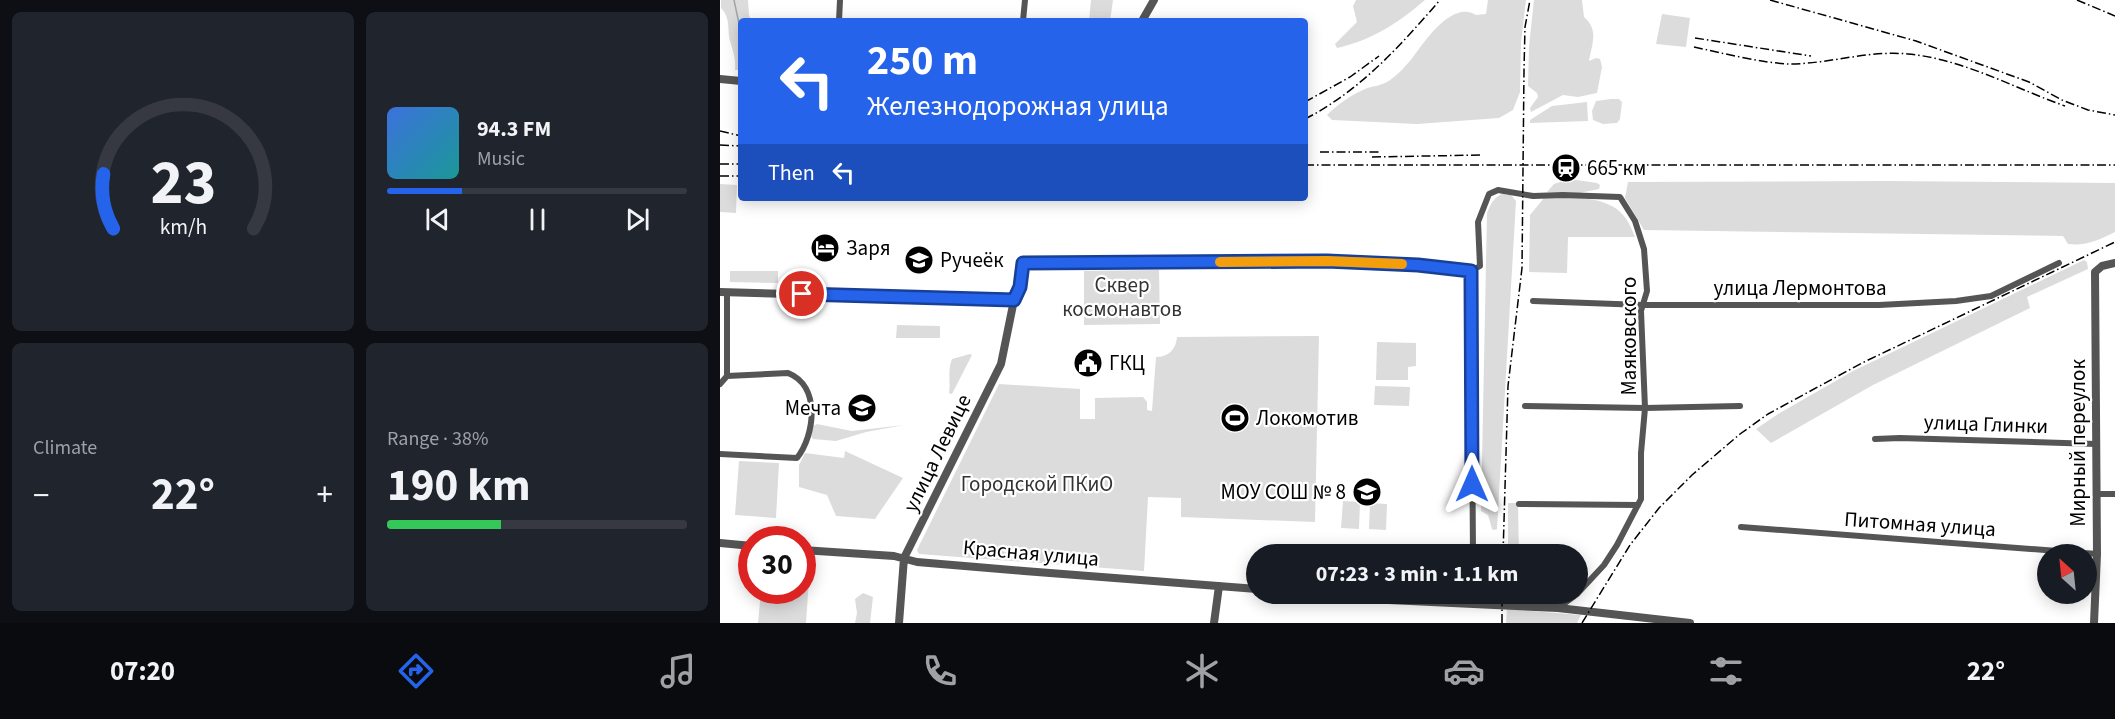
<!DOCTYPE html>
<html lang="en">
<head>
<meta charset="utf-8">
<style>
  :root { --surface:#171b24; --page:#20242c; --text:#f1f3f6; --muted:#9ea1a6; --line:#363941; --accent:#2563eb }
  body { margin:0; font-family:"Source Sans 3",sans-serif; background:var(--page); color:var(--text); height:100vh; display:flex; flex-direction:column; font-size:22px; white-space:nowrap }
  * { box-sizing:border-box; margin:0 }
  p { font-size:20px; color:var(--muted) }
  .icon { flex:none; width:33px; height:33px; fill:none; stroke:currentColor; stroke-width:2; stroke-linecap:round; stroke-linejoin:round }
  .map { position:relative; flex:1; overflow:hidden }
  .details { display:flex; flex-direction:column; gap:12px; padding:12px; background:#0d0f14; width:720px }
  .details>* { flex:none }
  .banner { position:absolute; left:18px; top:18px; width:570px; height:183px; border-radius:6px; box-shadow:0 3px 15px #0003; background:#2563eb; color:#fff; overflow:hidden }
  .needle { width:39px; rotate:333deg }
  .fabs { position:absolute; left:1317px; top:544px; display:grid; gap:12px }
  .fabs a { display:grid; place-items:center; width:60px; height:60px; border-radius:50%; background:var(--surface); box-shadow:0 3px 15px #0003; font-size:30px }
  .speed { position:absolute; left:18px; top:526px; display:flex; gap:12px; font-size:30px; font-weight:700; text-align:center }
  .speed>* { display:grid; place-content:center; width:78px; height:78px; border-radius:50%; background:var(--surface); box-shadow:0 3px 15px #0003; line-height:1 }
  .speed .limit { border:9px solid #d22; background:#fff; color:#111 }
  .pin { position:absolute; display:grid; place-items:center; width:51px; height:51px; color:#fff; margin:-26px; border:3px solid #fff; border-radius:50%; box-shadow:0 2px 6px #0007 }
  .me { position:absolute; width:66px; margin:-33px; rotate:0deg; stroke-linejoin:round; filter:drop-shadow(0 0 4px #0008) }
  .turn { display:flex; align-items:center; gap:21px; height:126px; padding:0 30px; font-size:27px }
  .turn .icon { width:78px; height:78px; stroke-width:2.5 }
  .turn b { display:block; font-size:42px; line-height:51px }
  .then { display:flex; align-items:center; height:57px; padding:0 30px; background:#0003; gap:12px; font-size:22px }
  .big { font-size:45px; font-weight:700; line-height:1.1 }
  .details .tile { flex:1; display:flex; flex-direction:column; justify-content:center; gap:9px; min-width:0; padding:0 21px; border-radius:9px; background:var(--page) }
  .details .dial { align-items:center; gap:0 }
  .dial svg { height:156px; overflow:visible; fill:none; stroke:var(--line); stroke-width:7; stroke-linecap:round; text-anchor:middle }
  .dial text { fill:var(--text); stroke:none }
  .song { display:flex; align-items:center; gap:18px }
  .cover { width:72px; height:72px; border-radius:9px; background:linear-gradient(135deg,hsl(220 70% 55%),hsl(180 70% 35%)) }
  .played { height:6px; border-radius:3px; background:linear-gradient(90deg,var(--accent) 25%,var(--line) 25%) }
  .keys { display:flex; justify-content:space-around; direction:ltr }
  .heat { display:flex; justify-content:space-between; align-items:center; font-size:33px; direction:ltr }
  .charge { height:9px; border-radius:4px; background:linear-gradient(90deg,#34c759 38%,var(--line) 0) }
  .details .tiles { flex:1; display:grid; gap:12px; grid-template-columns:repeat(2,1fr) }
  .trip { position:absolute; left:526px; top:544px; width:342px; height:60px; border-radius:30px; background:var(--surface); box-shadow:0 3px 15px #0003; font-weight:700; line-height:60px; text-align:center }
  .tab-bar { display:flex; height:96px; justify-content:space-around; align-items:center; background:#090b0e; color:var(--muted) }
  .tab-bar .icon { width:42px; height:42px }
  .tab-bar .active { color:var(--accent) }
  .tab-bar b { font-size:27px; color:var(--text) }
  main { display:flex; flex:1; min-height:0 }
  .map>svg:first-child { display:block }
  .green { fill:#dcdcdc }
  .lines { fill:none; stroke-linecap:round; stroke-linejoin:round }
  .stream { stroke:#a3a3a3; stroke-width:1.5 }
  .minor { stroke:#555; stroke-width:6 }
  .tertiary { stroke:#555; stroke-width:8 }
  .rail { stroke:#000; stroke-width:1.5; stroke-dasharray:9 3 1.5 3; stroke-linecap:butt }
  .route-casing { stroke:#184099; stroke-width:15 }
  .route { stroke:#2563eb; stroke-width:10 }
  .slow { stroke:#f59e0b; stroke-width:10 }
  .labels { text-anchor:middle; stroke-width:4.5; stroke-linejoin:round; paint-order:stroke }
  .poi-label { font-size:21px; fill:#000; stroke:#fff; text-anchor:start }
  .park-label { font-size:21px; fill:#333; stroke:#fff }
  .street-label { font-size:21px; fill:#000; stroke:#fff }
</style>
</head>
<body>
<main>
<section class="details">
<div class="tiles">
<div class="tile dial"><svg viewBox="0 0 100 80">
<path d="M14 69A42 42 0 1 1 86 69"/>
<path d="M14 69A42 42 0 0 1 9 41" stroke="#2563eb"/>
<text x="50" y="56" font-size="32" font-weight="700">23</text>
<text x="50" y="72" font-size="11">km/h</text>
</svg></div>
<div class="tile">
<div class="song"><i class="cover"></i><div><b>94.3 FM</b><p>Music</p></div></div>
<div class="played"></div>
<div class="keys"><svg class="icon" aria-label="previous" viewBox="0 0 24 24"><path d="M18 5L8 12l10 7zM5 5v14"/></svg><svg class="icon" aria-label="pause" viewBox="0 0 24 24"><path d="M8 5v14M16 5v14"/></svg><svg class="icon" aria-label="next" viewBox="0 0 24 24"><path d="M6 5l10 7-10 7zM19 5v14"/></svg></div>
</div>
<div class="tile"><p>Climate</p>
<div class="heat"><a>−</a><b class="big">22°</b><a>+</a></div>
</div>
<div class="tile"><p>Range · 38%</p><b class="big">190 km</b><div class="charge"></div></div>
</div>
</section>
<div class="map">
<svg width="1395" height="623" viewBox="0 0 1395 623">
  <rect width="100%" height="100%" fill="#fff"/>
  <path class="green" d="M 1,0 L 28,0 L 29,15 L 31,21 L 21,21 L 21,70 L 15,70 C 16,58 13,52 10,41 C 7,28 11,19 1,8 Z
    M 371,0 L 393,0 L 390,21 L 369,21 Z
    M 636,0 L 705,0 C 680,22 650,41 617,48 L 615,44 L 637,22 L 633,6 Z
    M 768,0 L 806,0 L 801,42 L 800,92 L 793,110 L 779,118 L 697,124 L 612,120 L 607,115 C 618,104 631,95 645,89 C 652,86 660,86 667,82 C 676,77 687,65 693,57 C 705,41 732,0 756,15 L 766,14 Z
    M 814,0 L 862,0 L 864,17 C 879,30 872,43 869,61 L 876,58 L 880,59 L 882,67 L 877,93 L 858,97 L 843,95 L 811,112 L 810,108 L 818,97 L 817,93 L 808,86 L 809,46 Z
    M 942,14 L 970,18 L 966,47 L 936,44 Z
    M 891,99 L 899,99 L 902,102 L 900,119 L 897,123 L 883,124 L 873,120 L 872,111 L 876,101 Z
    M 867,102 L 868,121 L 810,123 L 810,120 L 832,106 Z
    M 850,179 L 877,183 L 880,185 L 879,189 L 859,193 L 827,192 L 834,184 Z
    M 1166,181 L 1395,183 L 1395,232 C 1379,240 1367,246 1348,244 L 1343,236 L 924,230 L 905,198 L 908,182 Z
    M 0,184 L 17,185 L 16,213 L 0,212 Z
    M 782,194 L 791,195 L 796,201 L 777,529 L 774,530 L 772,529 L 768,515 L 761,511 L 767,213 C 771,204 773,198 782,194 Z
    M 824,198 C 850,198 886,194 904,216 C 909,222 912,230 915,237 L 848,237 L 847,273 L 809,272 L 810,215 Z
    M 1364,260 L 1367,262 L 1368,269 L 1307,297 L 1310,308 L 1153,385 L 1051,443 L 1036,429 L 1058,414 L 1133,371 Z
    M 439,270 L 440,324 L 364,325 L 364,271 Z
    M 10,271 L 58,271 L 58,283 L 10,282 Z
    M 177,325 L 220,326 L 220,338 L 176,338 Z
    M 599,336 L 595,522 L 461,517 L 461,498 L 428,497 L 424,571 L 199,554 L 197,550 L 279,384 L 360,389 L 360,419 L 375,419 L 375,398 L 423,397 L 427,402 L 427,410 L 432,411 L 436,357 C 449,357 456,349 457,337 Z
    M 657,342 L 696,343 L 696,366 L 688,367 L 688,380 L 656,380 Z
    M 250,354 L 252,355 L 232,394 L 229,393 C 231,383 227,371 232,359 Z
    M 655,386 L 690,387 L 689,406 L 654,405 Z
    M 97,424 L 132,431 L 184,425 L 146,432 L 116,441 L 93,439 L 91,436 L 93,426 Z
    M 125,451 L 183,478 L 155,519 L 116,516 L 107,495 L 79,487 L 79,465 L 85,453 L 124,458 Z
    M 19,461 L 59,463 L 56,518 L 15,515 Z
    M 623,501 L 640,502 L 639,529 L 621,528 Z
    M 650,503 L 667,504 L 666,530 L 649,529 Z
    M 788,503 L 798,503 L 799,555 L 788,555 Z
    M 83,564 L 90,564 L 86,623 L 38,623 L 41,591 L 82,591 Z
    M 143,593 L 153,597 L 150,623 L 135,623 L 137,613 L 135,599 Z
    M 787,609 L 861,615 L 857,623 L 786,623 Z"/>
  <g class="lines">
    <path class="stream" d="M 14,0 L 21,33"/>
    <path class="minor" d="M 119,21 L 120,0
      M 303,21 L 305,0
      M 751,271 L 760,266 L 758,222 L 769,194 L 778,190 L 813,196 L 843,195 L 900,197 L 915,221 L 924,249 L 927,291 L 921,311 L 925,408 L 921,453 L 921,499 L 897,545 L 884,565 L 858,593
      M 751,271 L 753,555
      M 294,300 L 300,287 L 303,263 L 607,261 L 689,265 L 751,271
      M 813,301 L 923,305 L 1159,305 L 1236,301 L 1271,296 L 1339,263
      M 7,376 L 7,293
      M 0,384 L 7,376
      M 805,406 L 925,408 L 1020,406
      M 1155,439 L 1180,438 L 1376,444
      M 0,454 L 77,458 C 95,435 101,386 68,373 L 7,376
      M 1377,494 L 1395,494
      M 799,504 L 918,505
      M 1021,527 L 1377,554
      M 749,604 L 750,594
      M 838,608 L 857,594"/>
    <path class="tertiary" d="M 422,21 L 434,0
      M 0,79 L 21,81
      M 0,292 L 294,300 L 281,364 L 184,558 L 179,623
      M 0,543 L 32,546
      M 82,550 L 174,556 L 197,562 L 304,571 L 537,589
      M 599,594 L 669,600 L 838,608 L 970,623
      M 494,623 L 499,586
      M 1374,623 L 1377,554 L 1375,272 L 1382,266 L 1395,263"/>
    <path class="rail" d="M 1050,0 L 1196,41 L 1309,82 L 1342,100 L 1368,110 L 1395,115
      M 1357,0 L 1395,16
      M 975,38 L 1091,56
      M 974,47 C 1002,53 1042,63 1069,64 C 1109,64 1148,50 1188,54 C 1243,59 1294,88 1345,106
      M 585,102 L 630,77 L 659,56
      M 585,119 C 640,91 680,46 720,0
      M 0,131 L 21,136
      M 0,145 L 21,146
      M 600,152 L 661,152
      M 652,157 L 763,155
      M 0,164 L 21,164
      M 585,165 L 1395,165
      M 0,176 L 21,176
      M 783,555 L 788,386 L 802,268 L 804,70 L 805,27 L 810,0
      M 782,623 L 782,594
      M 862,623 L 910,545 L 939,508 L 972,475 L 1020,434 L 1048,414 L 1142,363 L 1395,242"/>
  </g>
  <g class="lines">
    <g class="route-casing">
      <path id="route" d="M 82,294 L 294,300 L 300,287 L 303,263 L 607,261 L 698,265 L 751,271 L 752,484"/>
    </g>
    <use href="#route" class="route"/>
    <path class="slow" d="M 500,262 L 607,261 L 682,264"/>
  </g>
  <defs>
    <g id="station-disc" transform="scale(1.5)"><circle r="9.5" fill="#000" stroke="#fff"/><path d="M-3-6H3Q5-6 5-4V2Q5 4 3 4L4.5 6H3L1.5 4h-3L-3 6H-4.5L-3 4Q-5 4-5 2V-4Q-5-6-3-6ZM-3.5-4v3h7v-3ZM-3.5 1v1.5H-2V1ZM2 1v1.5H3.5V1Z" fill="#fff"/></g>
    <g id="hotel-disc" transform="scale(1.5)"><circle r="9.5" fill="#000" stroke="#fff"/><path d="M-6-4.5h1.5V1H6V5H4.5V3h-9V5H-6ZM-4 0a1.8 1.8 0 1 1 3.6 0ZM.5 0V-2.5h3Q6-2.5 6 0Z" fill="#fff"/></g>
    <g id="school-disc" transform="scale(1.5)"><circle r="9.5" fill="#000" stroke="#fff"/><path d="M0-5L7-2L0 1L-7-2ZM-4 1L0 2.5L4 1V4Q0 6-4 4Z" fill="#fff"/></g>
    <g id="civic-disc" transform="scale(1.5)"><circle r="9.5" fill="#000" stroke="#fff"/><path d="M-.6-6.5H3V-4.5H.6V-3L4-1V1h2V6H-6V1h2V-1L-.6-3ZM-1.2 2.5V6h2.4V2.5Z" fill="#fff"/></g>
    <g id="stadium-disc" transform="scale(1.5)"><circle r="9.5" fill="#000" stroke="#fff"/><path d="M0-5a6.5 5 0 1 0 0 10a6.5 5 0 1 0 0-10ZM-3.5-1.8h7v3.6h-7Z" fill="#fff"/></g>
  </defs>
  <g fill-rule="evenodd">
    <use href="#station-disc" x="846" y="168"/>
    <use href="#hotel-disc" x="105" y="248"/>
    <use href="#school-disc" x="199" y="260"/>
    <use href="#civic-disc" x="368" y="363"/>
    <use href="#school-disc" x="142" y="408"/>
    <use href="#stadium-disc" x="515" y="418"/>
    <use href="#school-disc" x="647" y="492"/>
  </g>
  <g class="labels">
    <g class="poi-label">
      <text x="867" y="175">665 км</text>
      <text x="126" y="255">Заря</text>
      <text x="220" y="267">Ручеёк</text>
      <text x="389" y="370">ГКЦ</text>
      <text x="121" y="415" text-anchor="end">Мечта</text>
      <text x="536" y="425">Локомотив</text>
      <text x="626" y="499" text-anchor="end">МОУ СОШ № 8</text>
    </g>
    <g class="park-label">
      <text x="402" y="292">Сквер<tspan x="402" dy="24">космонавтов</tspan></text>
      <text x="317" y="491">Городской ПКиО</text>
    </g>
    <g class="street-label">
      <text x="1080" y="295">улица Лермонтова</text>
      <text transform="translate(909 336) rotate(-90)" y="7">Маяковского</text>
      <text transform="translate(1266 424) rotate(2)" y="7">улица Глинки</text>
      <text transform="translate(1358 443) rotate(-90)" y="7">Мирный переулок</text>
      <text transform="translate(217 453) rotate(-64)" y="7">улица Левице</text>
      <text transform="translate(1200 524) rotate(4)" y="7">Питомная улица</text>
      <text transform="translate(311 553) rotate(5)" y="7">Красная улица</text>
    </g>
  </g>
</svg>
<div class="fabs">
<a><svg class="needle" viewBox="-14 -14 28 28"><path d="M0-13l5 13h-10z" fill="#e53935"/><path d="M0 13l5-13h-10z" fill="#9ea1a6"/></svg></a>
</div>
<div class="speed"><div class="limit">30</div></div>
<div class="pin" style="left:82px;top:294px;background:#d93025"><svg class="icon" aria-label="arrive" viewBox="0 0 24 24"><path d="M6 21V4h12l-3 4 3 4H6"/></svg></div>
<svg class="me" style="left:752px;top:484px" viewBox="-20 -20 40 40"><path d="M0-17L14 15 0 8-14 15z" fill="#2563eb" stroke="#fff" stroke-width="4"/></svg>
<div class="trip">07:23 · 3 min · 1.1 km</div>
<div class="banner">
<div class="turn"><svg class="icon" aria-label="left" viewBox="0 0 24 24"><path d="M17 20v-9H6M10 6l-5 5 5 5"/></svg><div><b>250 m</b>Железнодорожная улица</div></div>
<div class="then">Then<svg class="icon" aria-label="left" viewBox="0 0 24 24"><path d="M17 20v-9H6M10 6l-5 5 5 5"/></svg></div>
</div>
</div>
</main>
<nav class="tab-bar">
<b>07:20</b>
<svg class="icon active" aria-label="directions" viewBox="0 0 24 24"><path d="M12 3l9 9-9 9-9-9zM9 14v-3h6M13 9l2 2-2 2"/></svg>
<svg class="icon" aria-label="music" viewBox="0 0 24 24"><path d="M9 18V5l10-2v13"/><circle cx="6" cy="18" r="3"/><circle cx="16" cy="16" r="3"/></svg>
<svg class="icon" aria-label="phone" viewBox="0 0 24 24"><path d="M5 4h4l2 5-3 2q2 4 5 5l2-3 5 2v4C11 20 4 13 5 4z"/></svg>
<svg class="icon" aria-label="climate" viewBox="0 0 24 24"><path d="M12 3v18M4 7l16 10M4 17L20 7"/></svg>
<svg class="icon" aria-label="car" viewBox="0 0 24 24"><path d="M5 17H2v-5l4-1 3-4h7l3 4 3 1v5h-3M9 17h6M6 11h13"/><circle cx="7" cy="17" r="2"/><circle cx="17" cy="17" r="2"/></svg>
<svg class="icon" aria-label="filters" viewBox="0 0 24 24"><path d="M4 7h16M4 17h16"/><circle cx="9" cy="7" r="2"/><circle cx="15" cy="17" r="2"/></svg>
<b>22°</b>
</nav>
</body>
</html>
